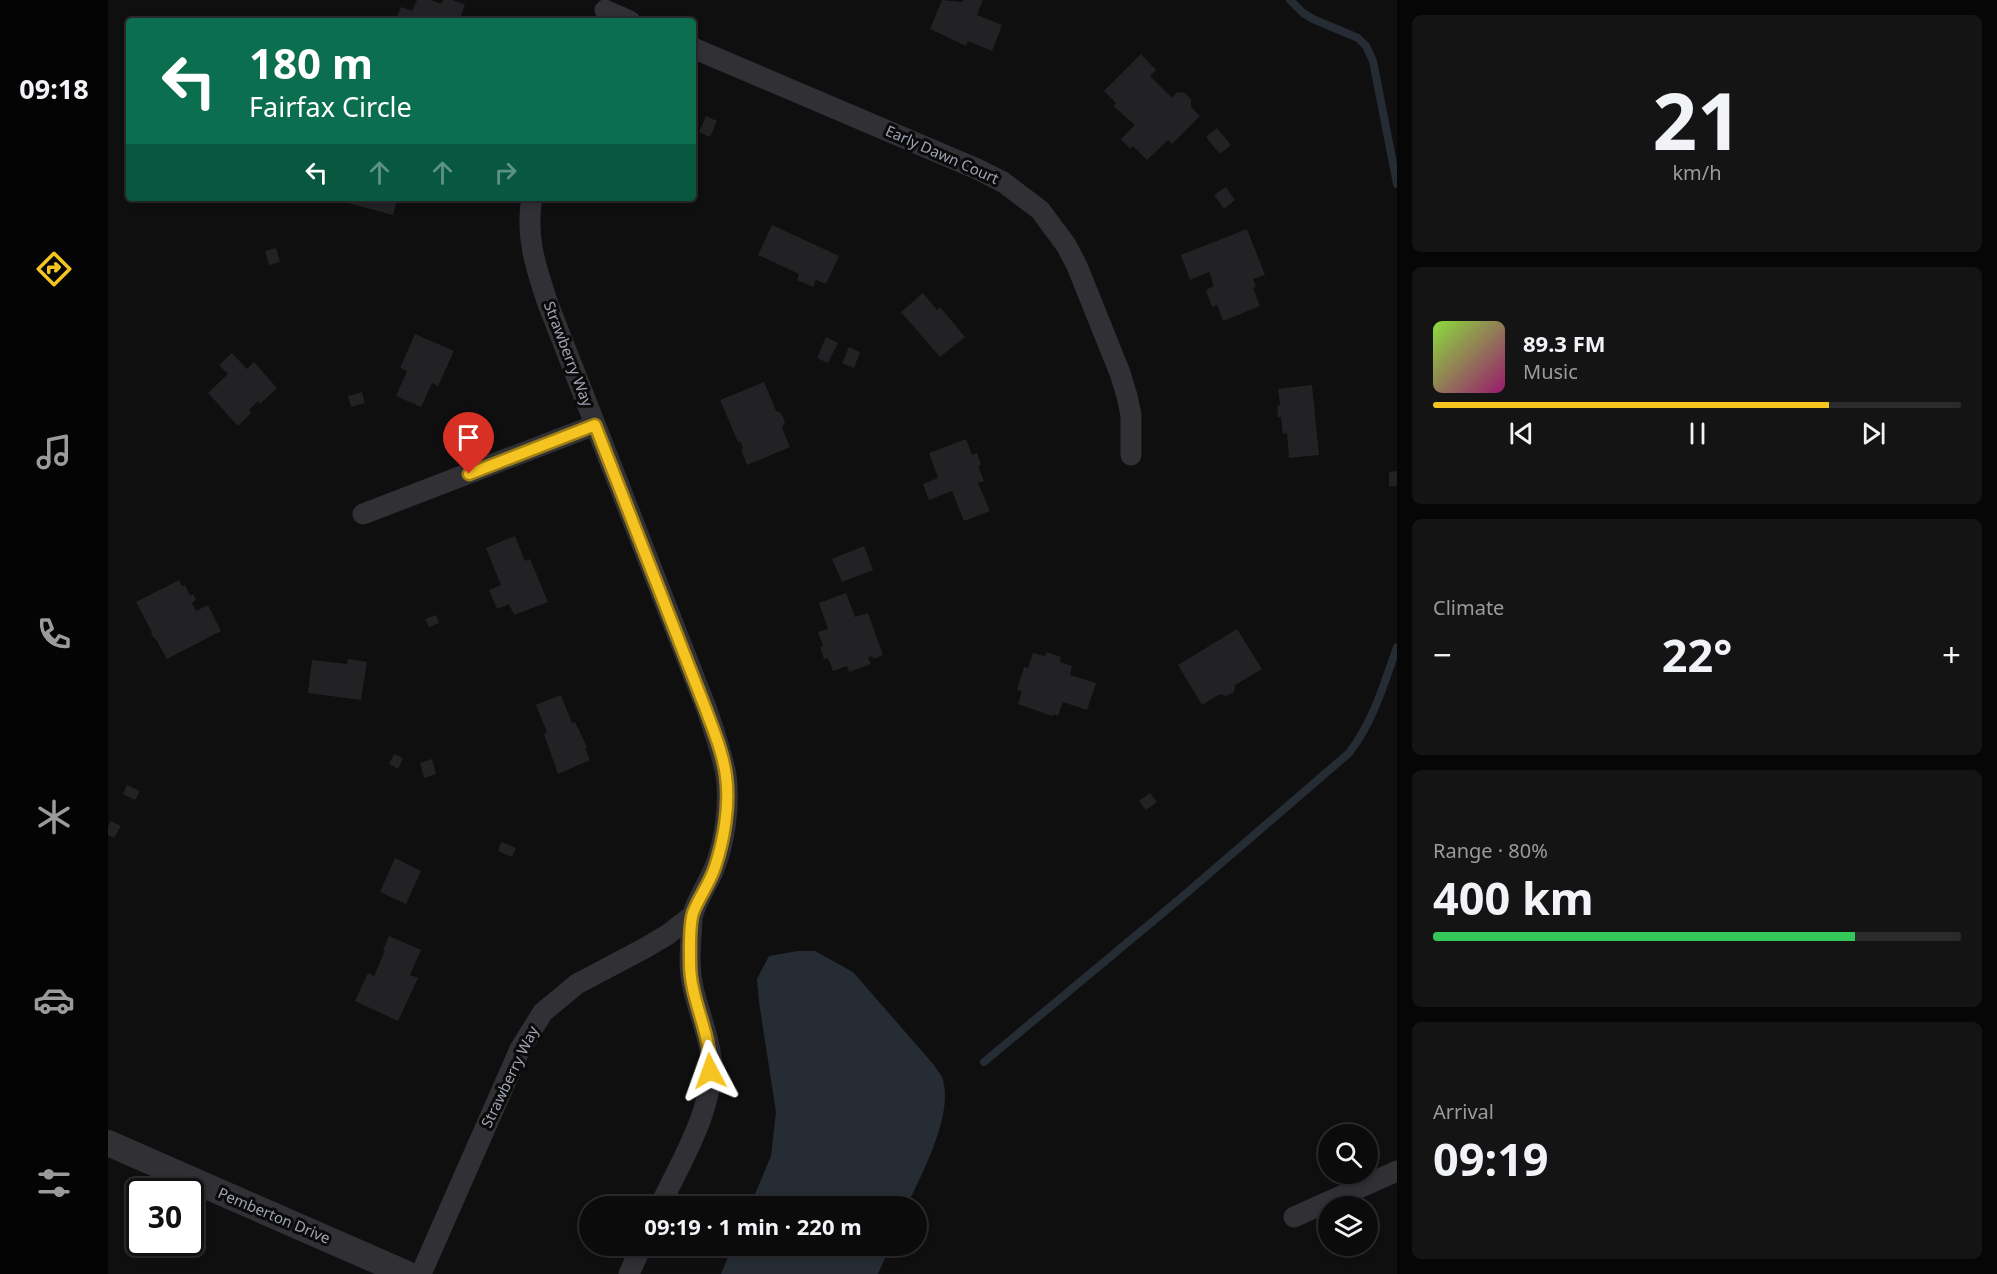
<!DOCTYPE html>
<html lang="en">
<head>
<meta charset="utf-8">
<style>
  :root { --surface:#0b0b0c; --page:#141415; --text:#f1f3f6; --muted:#9a9b9d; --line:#2b2b2d; --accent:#f6c421 }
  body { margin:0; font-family:"Noto Sans",sans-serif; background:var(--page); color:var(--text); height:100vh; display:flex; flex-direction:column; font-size:22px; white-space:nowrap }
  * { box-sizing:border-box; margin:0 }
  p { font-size:20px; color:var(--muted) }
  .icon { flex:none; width:33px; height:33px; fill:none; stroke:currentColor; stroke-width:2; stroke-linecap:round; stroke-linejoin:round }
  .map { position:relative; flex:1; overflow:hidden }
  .sheet { display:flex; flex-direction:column; gap:15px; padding:15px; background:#060607; width:600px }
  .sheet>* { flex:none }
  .hud { position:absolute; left:18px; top:18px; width:570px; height:183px; border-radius:6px; box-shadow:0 3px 9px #0003,0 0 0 2px var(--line); background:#0b6e4f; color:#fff; overflow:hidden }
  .controls { position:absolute; left:1210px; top:1124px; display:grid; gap:12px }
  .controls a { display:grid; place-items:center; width:60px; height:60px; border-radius:50%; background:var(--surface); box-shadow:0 3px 9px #0003,0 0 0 2px var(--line); font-size:30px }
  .speed { position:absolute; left:18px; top:1178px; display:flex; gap:12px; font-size:30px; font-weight:700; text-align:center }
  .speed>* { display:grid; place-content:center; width:78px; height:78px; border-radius:50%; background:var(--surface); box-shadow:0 3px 9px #0003,0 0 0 2px var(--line); line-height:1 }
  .speed .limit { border:3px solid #111; border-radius:9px; background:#fff; color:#111 }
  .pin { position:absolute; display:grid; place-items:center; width:51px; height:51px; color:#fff; margin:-62px -26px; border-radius:50% 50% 50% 0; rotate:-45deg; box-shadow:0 0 6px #0007 }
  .pin .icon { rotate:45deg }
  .me { position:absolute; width:66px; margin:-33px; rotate:356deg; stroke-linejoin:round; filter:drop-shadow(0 0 4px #0008) }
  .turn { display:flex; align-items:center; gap:21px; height:126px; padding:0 24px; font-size:27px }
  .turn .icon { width:78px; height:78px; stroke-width:2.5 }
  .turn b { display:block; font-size:42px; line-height:51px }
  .lanes { display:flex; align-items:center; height:57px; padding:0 24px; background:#0003; justify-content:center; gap:30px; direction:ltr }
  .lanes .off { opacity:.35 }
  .big { font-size:45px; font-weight:700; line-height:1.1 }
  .sheet .widget { flex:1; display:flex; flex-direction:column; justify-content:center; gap:9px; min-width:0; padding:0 21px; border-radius:9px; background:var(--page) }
  .sheet .dial { align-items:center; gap:0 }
  .dial b { font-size:78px; line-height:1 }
  .song { display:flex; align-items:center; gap:18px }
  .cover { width:72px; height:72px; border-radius:9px; background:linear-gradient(135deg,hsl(90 70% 55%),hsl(320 70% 35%)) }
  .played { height:6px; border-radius:3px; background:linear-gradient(90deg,var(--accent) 75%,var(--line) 75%) }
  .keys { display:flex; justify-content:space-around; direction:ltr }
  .heat { display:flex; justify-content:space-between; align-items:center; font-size:33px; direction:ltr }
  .charge { height:9px; border-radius:4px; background:linear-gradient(90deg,#34c759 80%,var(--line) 0) }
  .trip { position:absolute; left:471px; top:1196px; width:348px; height:60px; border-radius:30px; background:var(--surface); box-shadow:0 3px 9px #0003,0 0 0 2px var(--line); font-weight:700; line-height:60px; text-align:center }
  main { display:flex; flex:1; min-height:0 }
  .tabs { display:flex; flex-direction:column; width:108px; justify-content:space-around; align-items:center; background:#040405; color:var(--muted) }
  .tabs .icon { width:42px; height:42px }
  .tabs .on { color:var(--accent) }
  .tabs b { font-size:27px; color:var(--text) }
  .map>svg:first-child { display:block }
  .water { fill:#252c34 }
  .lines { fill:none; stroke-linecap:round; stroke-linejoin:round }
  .stream { stroke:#252c34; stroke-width:8 }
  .building { fill:#222224 }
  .minor { stroke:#303035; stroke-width:21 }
  .tertiary { stroke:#303035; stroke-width:26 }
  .route-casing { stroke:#a07f15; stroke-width:15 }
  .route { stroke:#f6c421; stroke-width:10 }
  .labels { text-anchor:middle; stroke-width:6; stroke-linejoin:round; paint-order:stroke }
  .street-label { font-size:15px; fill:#9fa3b2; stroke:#0a0a0b }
</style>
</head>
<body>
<main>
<nav class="tabs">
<b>09:18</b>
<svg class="icon on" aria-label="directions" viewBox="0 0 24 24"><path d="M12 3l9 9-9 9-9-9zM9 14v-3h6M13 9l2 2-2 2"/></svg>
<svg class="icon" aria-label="music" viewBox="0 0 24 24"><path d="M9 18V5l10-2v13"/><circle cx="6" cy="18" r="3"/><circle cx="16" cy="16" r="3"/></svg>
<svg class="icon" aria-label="phone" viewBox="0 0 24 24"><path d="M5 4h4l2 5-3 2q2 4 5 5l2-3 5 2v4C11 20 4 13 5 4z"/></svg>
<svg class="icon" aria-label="climate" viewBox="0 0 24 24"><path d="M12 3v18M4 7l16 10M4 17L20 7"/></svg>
<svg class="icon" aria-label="car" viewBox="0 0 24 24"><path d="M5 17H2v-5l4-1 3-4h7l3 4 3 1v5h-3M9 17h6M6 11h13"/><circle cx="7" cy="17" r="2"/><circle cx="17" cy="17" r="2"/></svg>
<svg class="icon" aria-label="filters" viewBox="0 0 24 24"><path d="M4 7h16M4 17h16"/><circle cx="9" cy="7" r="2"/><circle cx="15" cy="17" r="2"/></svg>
</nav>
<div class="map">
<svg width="1289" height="1274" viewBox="0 0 1289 1274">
  <rect width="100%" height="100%" fill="#0f0f10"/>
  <path class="water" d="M 690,951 L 707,951 L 745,972 L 826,1065 C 828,1069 832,1073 834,1077 C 847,1113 814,1173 799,1206 L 642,1206 L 663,1156 L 668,1112 L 651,1002 L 649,979 L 661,956 Z
    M 625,1245 L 783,1245 L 770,1274 L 613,1274 Z"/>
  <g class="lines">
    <path class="stream" d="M 1182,0 L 1195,13 L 1205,19 L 1250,38 L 1258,46 L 1265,61 L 1289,184
      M 876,1062 L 1074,897 L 1241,753 C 1265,722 1276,684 1289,647"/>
  </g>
  <path class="building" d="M 309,0 L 323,0 L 333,4 L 335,0 L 345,0 L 357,5 L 351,21 L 287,21 L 293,7 L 304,11 Z
    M 834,0 L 855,2 L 855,0 L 875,0 L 869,15 L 894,25 L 884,51 L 860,41 L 858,46 L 822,29 Z
    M 1033,54 L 1048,70 L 1042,76 L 1064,98 L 1069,92 L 1077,93 L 1083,99 L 1083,107 L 1092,116 L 1064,144 L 1060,140 L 1039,160 L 1025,146 L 1022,149 L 1013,139 L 1027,125 L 1005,106 L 1008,103 L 996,91 Z
    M 598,116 L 609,121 L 602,137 L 591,132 Z
    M 1109,128 L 1123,145 L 1112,154 L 1098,137 Z
    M 1118,187 L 1127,200 L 1116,209 L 1106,195 Z
    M 237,198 L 285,198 L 284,201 L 288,203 L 285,215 L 236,202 Z
    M 664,225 L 731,256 L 718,284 L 708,280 L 705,287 L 689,280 L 691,274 L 650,255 Z
    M 1139,229 L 1157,275 L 1145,279 L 1148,287 L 1145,288 L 1152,306 L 1115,321 L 1109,305 L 1104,307 L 1098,290 L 1106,286 L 1101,272 L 1082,280 L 1073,255 Z
    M 168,248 L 172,262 L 161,265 L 157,251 Z
    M 815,293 L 829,310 L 832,307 L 857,337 L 832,357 L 793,312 Z
    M 307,334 L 346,351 L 330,386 L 324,383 L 313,407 L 288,396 L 299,371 L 292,368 Z
    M 718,337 L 730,343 L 720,363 L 709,358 Z
    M 741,347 L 752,352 L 746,368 L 734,363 Z
    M 124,353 L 139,369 L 146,362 L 169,388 L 152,404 L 150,401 L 141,410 L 143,413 L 130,426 L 100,393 L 120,374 L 111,365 Z
    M 656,382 L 668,411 L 673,413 L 677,422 L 674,428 L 682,447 L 639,465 L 633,449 L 635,448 L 632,441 L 630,442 L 612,400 Z
    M 1204,385 L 1211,455 L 1181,458 L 1179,433 L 1175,434 L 1173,417 L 1170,417 L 1169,406 L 1172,405 L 1170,389 Z
    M 254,392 L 257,403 L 243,407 L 240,396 Z
    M 858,439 L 864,455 L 869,453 L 873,465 L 870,466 L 876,481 L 870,483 L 882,511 L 856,521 L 844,491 L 821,500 L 815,484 L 830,478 L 821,453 Z
    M 1289,471 L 1289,486 L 1281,486 L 1281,472 Z
    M 407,536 L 417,561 L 422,559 L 440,602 L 406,615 L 401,604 L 389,609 L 381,590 L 393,585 L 378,548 Z
    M 756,546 L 765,570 L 734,582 L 724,559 Z
    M 71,580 L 74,586 L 77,585 L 82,596 L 85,594 L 88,600 L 84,603 L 88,611 L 100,605 L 113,631 L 59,659 L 49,641 L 43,634 L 44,632 L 28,602 Z
    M 738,593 L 747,617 L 760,613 L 775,655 L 765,659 L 764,656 L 760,658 L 763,664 L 741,672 L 739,666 L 725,671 L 720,658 L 716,659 L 712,647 L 715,646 L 710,632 L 720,629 L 711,603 Z
    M 328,615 L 331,623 L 321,627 L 317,619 Z
    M 1129,629 L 1154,669 L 1127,685 L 1126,692 L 1118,696 L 1112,694 L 1094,705 L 1070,665 Z
    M 939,652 L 953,657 L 952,662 L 964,666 L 962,675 L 988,683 L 979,710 L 955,702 L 950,716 L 946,714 L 944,716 L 910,704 L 914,691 L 909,690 L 916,667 L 920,668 L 925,653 L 937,656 Z
    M 240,659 L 259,662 L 253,700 L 200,693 L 204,660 L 239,664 Z
    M 453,695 L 464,723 L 467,722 L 479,747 L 477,748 L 482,760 L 450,774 L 436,734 L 439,732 L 428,705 Z
    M 286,754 L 295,758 L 290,769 L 281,764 Z
    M 324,759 L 328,774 L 316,778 L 312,763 Z
    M 19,785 L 32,791 L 27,800 L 15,794 Z
    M 1042,793 L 1049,802 L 1038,810 L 1031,801 Z
    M 3,821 L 13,826 L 6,838 L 0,835 L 0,827 Z
    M 393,842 L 408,848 L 404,857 L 390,851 Z
    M 287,858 L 313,871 L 298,904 L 272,892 Z
    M 281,936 L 313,950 L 302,975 L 310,978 L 290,1021 L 247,1001 L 260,973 L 266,976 L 277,951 L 275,950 Z"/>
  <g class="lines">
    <path class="minor" d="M 497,10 L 522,21
      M 585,48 L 869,169 L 895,182 L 932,210 L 958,245 L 969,266 L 1012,373 L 1019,396 L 1023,415 L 1023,455
      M 424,198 C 417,236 428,268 440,304 L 599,710 C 606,731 614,753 618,775 C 622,804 617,842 606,869 C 600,884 589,899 585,914 C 583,921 584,930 583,937 C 582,954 581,970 585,987 C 590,1011 600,1033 603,1057 C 607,1108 573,1161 552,1206
      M 255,514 L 487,425
      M 1186,1217 L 1289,1171
      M 313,1274 L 412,1049 L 435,1012 L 469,984 L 537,948 L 559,935 L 585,915
      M 521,1274 L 534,1245"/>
    <path class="tertiary" d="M 0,1143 L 299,1274"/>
  </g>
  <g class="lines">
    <g class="route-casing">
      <path id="route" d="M 361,474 L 487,425 L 598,710 C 606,732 615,753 618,776 C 622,805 616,840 607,867 C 602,883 591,897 585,913 C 581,925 582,950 582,963 C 582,1001 604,1034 602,1071"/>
    </g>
    <use href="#route" class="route"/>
  </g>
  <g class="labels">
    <g class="street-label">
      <text transform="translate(834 155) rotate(24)" y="5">Early Dawn Court</text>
      <text transform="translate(460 354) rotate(69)" y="5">Strawberry Way</text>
      <text transform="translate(402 1077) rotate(-64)" y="5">Strawberry Way</text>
      <text transform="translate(166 1216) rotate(23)" y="5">Pemberton Drive</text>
    </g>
  </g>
</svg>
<div class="controls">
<a><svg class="icon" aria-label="search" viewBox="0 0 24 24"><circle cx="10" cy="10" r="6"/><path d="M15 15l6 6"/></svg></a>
<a><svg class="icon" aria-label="layers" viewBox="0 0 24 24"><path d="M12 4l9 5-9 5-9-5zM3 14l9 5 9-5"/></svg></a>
</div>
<div class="speed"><div class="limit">30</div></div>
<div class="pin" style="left:361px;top:474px;background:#d93025"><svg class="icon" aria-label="arrive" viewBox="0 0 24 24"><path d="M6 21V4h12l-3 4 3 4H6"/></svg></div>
<svg class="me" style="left:602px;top:1071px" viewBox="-20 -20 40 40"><path d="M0-17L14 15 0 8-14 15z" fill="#f6c421" stroke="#fff" stroke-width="4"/></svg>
<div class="trip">09:19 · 1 min · 220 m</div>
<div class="hud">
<div class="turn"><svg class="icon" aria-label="left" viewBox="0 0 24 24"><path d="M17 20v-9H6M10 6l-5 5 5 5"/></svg><div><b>180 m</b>Fairfax Circle</div></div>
<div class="lanes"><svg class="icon" aria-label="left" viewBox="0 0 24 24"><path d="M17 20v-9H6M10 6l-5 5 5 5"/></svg><svg class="icon off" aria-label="ahead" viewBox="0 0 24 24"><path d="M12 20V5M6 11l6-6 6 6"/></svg><svg class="icon off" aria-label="ahead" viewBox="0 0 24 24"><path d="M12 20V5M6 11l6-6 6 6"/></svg><svg class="icon off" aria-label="right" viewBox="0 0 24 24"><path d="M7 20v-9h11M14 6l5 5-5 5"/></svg></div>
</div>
</div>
<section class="sheet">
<div class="widget dial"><b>21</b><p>km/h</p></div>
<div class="widget">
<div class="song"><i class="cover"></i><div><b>89.3 FM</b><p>Music</p></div></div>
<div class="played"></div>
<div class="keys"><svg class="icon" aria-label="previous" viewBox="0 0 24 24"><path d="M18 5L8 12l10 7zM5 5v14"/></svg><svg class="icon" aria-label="pause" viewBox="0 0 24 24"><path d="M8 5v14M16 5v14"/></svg><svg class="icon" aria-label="next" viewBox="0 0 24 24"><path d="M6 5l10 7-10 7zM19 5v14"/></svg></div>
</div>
<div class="widget"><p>Climate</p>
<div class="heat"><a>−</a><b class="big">22°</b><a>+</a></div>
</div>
<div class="widget"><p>Range · 80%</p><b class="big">400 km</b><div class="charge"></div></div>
<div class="widget"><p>Arrival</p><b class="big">09:19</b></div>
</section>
</main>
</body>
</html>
